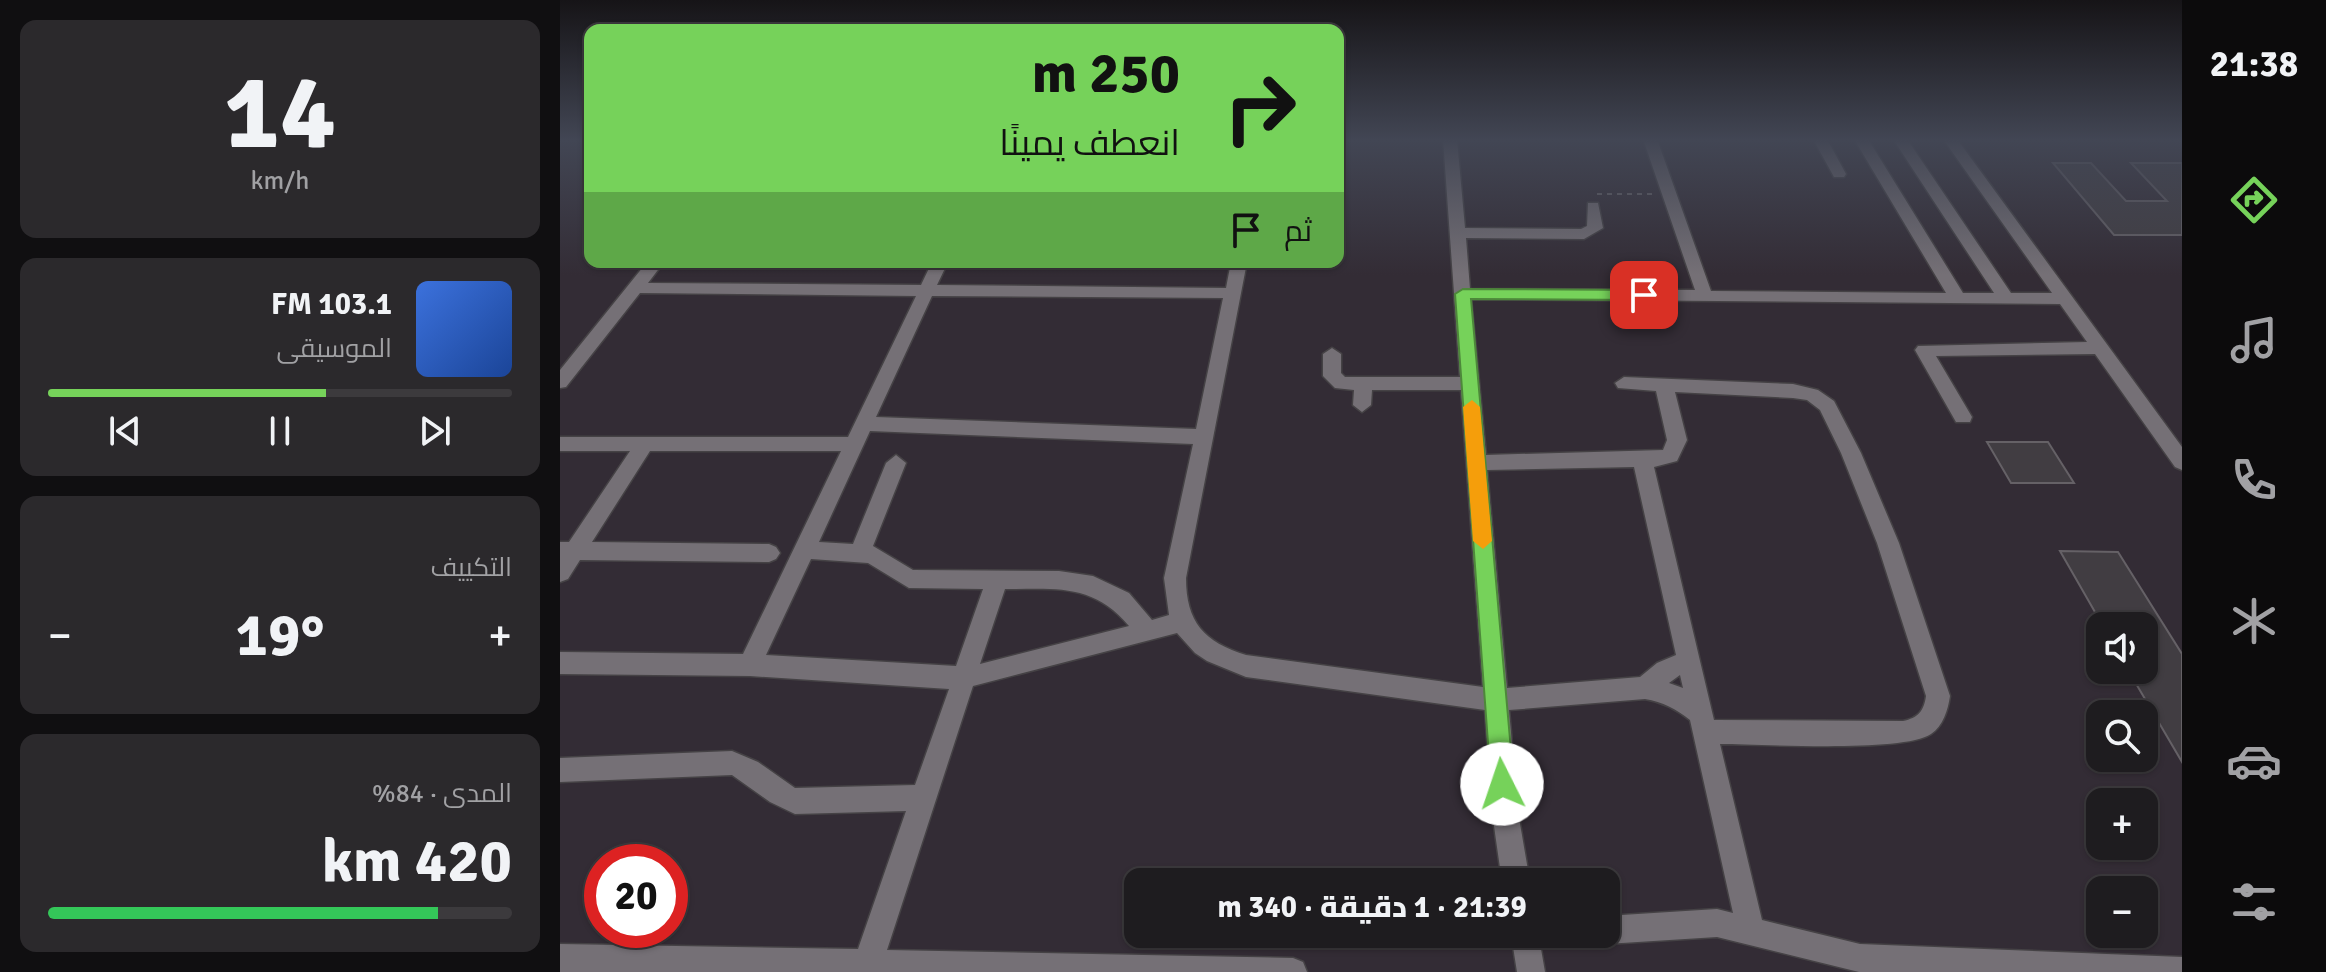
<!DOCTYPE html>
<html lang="ar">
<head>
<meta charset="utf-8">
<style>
  :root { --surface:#1e1c1f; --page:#2b292c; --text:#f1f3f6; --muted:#a1a1a4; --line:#3c3a3d; --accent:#76d25a }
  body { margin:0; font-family:Signika,Cairo,sans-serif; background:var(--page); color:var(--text); direction:rtl; height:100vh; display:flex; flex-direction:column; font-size:30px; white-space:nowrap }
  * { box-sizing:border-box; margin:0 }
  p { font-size:26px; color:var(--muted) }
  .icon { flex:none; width:44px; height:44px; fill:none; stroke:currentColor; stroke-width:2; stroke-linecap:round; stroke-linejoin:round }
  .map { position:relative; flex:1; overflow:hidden; direction:ltr }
  .panel { display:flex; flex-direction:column; gap:20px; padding:20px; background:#100f11; width:560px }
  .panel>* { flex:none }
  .guide { position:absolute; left:24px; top:24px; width:760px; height:244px; border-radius:16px; box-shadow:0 2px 6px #0004,0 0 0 2px var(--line); direction:rtl; background:#76d25a; color:#111; overflow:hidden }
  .buttons { position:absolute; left:1526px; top:612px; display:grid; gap:16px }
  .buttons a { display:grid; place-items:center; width:72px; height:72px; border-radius:16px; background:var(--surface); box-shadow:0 2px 6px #0004,0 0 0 2px var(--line); font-size:40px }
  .speed { position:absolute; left:24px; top:844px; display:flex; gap:16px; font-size:40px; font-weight:700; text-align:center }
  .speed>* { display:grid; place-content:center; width:104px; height:104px; border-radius:50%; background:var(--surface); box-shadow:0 2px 6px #0004,0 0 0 2px var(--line); line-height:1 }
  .speed .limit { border:12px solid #d22; background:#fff; color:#111 }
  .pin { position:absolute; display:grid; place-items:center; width:68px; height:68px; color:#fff; margin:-34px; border-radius:16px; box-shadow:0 4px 12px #0006 }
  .me { position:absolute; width:88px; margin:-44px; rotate:356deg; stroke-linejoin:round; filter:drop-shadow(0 0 6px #0008) }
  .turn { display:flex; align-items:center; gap:28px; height:168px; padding:0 32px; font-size:36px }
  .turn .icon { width:104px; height:104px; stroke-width:2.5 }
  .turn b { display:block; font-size:56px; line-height:68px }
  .then { display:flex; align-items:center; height:76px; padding:0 32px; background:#0003; gap:16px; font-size:30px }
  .big { font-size:60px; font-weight:800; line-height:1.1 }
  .panel .card { flex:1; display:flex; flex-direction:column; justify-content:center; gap:12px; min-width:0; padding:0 28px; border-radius:16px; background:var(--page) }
  .panel .dial { align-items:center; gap:0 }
  .dial b { font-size:104px; line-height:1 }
  .song { display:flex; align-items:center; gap:24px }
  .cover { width:96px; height:96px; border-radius:12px; background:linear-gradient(135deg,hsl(220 70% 55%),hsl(220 70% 35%)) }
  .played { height:8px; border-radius:4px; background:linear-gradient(90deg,var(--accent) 60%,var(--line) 60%) }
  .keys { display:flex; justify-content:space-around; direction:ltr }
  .heat { display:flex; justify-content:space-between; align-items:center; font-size:44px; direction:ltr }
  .charge { height:12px; border-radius:6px; background:linear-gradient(90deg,#34c759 84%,var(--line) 0) }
  .trip { position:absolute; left:564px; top:868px; width:496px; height:80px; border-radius:16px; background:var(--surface); box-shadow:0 2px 6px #0004,0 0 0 2px var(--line); font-weight:800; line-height:80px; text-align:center; direction:rtl }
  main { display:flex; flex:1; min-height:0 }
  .dock { display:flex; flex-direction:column; width:144px; justify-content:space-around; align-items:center; background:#0c0b0c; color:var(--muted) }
  .dock .icon { width:56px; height:56px }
  .dock .current { color:var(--accent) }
  .dock b { font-size:36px; color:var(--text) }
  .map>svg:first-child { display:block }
  .built { fill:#332c35; fill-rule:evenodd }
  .building { fill:#413d42; stroke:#656166; stroke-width:2 }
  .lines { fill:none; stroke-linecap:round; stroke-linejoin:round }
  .minor-casing { stroke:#454245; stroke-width:3 }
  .path { stroke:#6a676b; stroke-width:2; stroke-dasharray:5 5; stroke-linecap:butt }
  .minor { fill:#757076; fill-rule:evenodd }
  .route { fill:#76d25a; stroke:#4d883a; stroke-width:2 }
  .slow { fill:#f59e0b }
</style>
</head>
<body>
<main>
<nav class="dock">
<b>21:38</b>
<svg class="icon current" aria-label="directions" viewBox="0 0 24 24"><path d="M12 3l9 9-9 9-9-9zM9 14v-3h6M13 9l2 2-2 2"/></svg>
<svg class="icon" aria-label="music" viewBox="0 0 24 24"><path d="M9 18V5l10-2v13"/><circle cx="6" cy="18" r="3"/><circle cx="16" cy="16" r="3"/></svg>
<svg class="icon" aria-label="phone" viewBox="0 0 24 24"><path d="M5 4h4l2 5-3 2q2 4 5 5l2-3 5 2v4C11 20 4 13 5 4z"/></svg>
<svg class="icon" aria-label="climate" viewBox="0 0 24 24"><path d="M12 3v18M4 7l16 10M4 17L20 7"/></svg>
<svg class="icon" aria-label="car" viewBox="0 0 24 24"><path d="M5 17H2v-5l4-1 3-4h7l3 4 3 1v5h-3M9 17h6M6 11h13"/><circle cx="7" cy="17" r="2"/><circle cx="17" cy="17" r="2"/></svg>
<svg class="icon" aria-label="filters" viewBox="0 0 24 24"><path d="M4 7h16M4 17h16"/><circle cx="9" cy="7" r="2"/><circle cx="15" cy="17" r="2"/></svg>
</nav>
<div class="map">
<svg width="1622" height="972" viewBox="0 0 1622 972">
  <rect width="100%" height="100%" fill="#282529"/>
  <path class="built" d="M 0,139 L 30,139 L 30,262 L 778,262 L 778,139 L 1622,139 L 1622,972 L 0,972 ZM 1540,626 L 1584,626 L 1584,670 L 1540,670 ZM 1540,714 L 1584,714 L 1584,758 L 1540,758 ZM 1540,802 L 1584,802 L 1584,846 L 1540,846 ZM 42,862 L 110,862 L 110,930 L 42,930 ZM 578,882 L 1046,882 L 1046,934 L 578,934 ZM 1540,890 L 1584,890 L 1584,934 L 1540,934 Z"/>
  <path class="building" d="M 1493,163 L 1531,163 L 1566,201 L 1607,201 L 1571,163 L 1622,163 L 1622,235 L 1554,235 Z
    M 1427,442 L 1488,442 L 1514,483 L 1451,483 Z
    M 1500,551 L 1558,552 L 1622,654 L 1622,762 L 1568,670 L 1584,670 L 1584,626 L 1543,626 Z"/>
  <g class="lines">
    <g class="minor-casing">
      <path id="minor" d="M 883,139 L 897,139 L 905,228 L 1021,229 L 1027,226 L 1028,203 L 1038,203 L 1043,228 L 1024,239 L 906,238 L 910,289 L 1135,290 L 1083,139 L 1097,139 L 1151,291 L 1386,293 L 1294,139 L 1308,139 L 1403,293 L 1434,293 L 1333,139 L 1347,139 L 1451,293 L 1492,293 L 1383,139 L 1397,139 L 1622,447 L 1622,470 L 1615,467 L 1535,354 L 1376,356 L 1412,417 L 1410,422 L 1396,422 L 1355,350 L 1358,346 L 1527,342 L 1500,304 L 911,299 L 926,455 L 1103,450 L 1107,440 L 1096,391 L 1058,388 L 1055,383 L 1064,377 L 1233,384 L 1258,390 L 1274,401 L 1301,453 L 1339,543 L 1390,696 C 1388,710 1383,726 1371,734 C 1343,753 1202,744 1160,744 L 1202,920 L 1300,944 L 1622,957 L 1622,972 L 1299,972 L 1157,937 L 1046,944 L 1036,940 L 1034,934 L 1046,934 L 1046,916 L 1157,909 L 1173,913 L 1130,720 C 1116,709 1103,702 1085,699 L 949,710 L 958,812 L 970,882 L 942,882 L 932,812 L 925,710 L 686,677 L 647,661 L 635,653 L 617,633 L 413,686 L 327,950 L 733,958 L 743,962 L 747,972 L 0,972 L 0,944 L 298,949 L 346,811 L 235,814 L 210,802 L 172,775 L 0,782 L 0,758 L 172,751 L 198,762 L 235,788 L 355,785 L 389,689 L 190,676 L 0,674 L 0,652 L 183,654 L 281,451 L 90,451 L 32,542 L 209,544 L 216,547 L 220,553 L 216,559 L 209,562 L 20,560 L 8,579 L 0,582 L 0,542 L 9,542 L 70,451 L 0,451 L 0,437 L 288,437 L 356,296 L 80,293 L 6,387 L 0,388 L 0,370 L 87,262 L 104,262 L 88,283 L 361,285 L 372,262 L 388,262 L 377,285 L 666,288 L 671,262 L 687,262 L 626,578 C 626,622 644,642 686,655 L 923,687 L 901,390 L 812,390 L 811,405 L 802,412 L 793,405 L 794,390 L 775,388 L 763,376 L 763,354 L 772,348 L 781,354 L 781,373 L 785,377 L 900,377 ZM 372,296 L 663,298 L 636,429 L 316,417 ZM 1115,392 L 1233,398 L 1247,400 L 1260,410 L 1281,453 L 1317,543 L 1366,696 C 1364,711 1358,718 1343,721 L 1154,720 L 1094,467 L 1117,461 L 1127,440 ZM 310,431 L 633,444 L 604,578 L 609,615 L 592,620 L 569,593 L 533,576 L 499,571 L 353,570 L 313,546 L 346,463 L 336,455 L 326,463 L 293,544 L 259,542 ZM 1074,467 L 1116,655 L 1097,663 L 1080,677 L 947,688 L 927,470 ZM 251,559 L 308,563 L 349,588 L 423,589 L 396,666 L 206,655 ZM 445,589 C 496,589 533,583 569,626 L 420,664 ZM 1120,675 L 1123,688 L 1109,683 Z
        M 1253,139 L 1267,139 L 1286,174 L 1284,177 L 1274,177 Z
        M 951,934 L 1008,934 L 1004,944 L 981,949 L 985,972 L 957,972 Z"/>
    </g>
    <path class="path" d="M 1037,194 L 1094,194"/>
    <use href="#minor" class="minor"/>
  </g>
  <linearGradient id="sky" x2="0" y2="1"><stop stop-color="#161417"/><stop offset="0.51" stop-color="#424654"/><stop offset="1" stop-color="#424654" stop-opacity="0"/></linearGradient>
  <rect width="1622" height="275" fill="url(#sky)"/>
  <path class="route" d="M 903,289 L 1084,290 L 1092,295 L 1084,300 L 911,299 L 954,784 L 951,792 L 942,795 L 934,792 L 931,784 L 895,294 Z"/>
  <path class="slow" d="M 912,400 L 920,407 L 932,541 L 923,549 L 913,541 L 903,407 Z"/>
</svg>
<div class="buttons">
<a><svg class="icon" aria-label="sound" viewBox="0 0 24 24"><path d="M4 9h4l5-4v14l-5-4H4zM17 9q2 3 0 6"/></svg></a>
<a><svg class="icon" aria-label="search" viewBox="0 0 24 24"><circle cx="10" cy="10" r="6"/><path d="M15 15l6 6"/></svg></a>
<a>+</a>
<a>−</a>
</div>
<div class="speed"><div class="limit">20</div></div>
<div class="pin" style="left:1084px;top:295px;background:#d93025"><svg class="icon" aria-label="arrive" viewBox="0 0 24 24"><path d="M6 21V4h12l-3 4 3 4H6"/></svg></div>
<svg class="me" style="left:942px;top:784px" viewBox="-20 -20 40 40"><circle r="19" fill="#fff"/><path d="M0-13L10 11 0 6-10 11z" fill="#76d25a"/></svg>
<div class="trip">21:39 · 1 دقيقة · 340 m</div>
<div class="guide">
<div class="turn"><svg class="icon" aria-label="right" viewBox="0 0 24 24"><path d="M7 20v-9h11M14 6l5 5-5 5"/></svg><div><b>250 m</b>انعطف يمينًا</div></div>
<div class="then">ثم<svg class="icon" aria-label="arrive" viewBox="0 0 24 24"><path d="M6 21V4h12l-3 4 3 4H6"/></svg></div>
</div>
</div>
<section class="panel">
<div class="card dial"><b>14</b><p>km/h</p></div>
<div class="card">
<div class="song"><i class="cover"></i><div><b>103.1 FM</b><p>الموسيقى</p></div></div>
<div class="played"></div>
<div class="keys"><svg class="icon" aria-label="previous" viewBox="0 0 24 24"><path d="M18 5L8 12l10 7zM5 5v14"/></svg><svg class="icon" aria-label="pause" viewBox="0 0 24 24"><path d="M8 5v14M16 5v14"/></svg><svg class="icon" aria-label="next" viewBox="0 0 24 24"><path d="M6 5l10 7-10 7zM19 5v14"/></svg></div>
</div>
<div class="card"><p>التكييف</p>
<div class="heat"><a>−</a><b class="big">19°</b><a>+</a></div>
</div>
<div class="card"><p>المدى · 84%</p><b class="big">420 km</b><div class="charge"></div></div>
</section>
</main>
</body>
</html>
